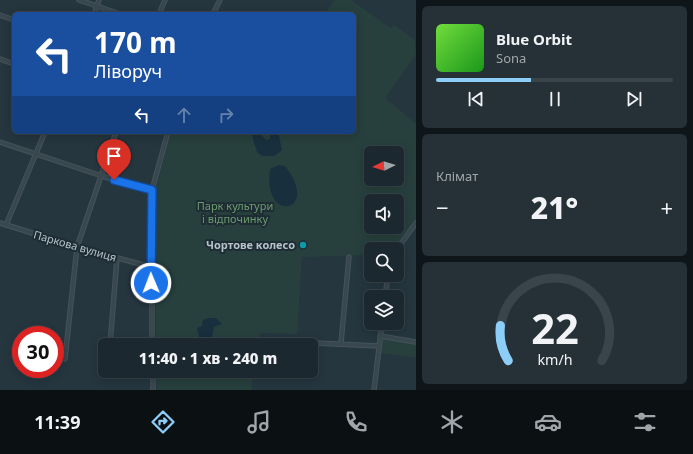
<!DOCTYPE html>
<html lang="uk">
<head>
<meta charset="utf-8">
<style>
  :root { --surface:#1c282f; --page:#253037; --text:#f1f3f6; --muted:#a0a6aa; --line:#3a444b; --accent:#8ccef8 }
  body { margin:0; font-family:"Noto Sans",sans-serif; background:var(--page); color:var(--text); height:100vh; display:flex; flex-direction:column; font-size:15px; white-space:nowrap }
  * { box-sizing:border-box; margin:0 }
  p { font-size:13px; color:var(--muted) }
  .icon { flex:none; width:22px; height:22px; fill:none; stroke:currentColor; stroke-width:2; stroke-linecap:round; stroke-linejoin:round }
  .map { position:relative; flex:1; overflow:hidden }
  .panel { display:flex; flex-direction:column; gap:6px; padding:6px; background:#0f161a; width:277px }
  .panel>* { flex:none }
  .top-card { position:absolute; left:12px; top:12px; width:344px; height:122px; border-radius:6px; box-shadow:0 2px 10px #0003,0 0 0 1px var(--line); background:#1a4fa0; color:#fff; overflow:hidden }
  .needle { width:26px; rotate:265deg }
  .buttons { position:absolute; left:364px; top:146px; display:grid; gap:8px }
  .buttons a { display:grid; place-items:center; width:40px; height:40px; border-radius:6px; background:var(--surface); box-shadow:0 2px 10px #0003,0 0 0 1px var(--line); font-size:20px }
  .speed { position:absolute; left:12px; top:326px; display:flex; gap:8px; font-size:20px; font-weight:700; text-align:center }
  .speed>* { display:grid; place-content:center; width:52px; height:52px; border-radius:50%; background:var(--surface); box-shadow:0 2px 10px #0003,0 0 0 1px var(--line); line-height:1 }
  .speed .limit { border:6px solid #d22; background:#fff; color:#111 }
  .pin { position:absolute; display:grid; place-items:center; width:34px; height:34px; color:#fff; margin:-41px -17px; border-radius:50% 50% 50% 0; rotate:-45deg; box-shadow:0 0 4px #0007 }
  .pin .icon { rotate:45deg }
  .me { position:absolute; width:44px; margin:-22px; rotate:359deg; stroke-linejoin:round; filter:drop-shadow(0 0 3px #0008) }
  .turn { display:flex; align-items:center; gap:14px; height:84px; padding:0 16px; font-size:18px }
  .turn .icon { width:52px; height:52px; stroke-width:2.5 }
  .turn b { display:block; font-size:28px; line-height:34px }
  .lanes { display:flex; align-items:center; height:38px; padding:0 16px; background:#0003; justify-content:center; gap:20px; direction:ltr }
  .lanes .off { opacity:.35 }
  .big { font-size:30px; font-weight:800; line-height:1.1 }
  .panel .widget { flex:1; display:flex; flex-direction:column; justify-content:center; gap:6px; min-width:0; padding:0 14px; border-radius:6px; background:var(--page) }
  .panel .dial { align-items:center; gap:0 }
  .dial svg { height:104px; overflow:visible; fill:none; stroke:var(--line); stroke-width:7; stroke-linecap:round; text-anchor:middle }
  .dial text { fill:var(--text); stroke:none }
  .song { display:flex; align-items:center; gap:12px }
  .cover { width:48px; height:48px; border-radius:6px; background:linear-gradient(135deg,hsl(100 70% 55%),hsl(120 70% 35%)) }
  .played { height:4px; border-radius:2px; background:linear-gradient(90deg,var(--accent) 40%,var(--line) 40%) }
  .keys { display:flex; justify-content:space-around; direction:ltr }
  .heat { display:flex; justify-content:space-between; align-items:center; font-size:22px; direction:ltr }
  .trip { position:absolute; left:98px; top:338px; width:220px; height:40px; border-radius:6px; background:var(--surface); box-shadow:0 2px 10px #0003,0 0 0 1px var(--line); font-weight:800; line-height:40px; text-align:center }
  .dock { display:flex; height:64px; justify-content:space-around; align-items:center; background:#0b1013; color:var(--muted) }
  .dock .icon { width:28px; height:28px }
  .dock .current { color:var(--accent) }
  .dock b { font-size:18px; color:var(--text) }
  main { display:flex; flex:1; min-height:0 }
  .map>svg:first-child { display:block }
  .green { fill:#27403d; fill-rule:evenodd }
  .water { fill:#182f3d }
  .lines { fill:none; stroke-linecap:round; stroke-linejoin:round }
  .minor-casing { stroke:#45535b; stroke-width:5.5 }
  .minor { stroke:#39474f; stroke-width:3.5 }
  .route-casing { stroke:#114b97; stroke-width:10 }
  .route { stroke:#1a73e8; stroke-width:7 }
  .culture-dot { fill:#0f9aa8; stroke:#1e2c34; stroke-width:1.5 }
  .labels { text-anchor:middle; stroke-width:4; stroke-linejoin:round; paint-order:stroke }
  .park-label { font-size:11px; fill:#6c9b6d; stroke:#1e2c34 }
  .poi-label { font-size:11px; font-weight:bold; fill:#b5c2ca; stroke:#1e2c34; text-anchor:end }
  .street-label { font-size:11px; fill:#b5c2ca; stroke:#1e2c34 }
</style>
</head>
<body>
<main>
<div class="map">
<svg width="416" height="390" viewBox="0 0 416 390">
  <rect width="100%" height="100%" fill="#25363f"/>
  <path class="green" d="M 335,0 L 351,0 L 391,28 L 394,25 L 415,40 L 416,55 L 385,98 L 416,124 L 416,219 L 395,249 L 371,249 L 371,255 L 302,257 L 297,334 L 260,333 L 258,345 L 156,345 L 155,191 L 171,132 L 354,132 L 354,14 L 325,14 ZM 371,153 L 397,153 L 397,179 L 371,179 ZM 371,201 L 397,201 L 397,227 L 371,227 Z
    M 385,338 L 416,343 L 416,358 L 380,353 L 382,339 Z
    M 157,371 L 254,371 L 251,390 L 157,390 Z"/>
  <path class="water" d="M 251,132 L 261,132 L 262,136 L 266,140 L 270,139 L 271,132 L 278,132 L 282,150 L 274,156 L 262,156 L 257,152 Z
    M 279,165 L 285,166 C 322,213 262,225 270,169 Z
    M 209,318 L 216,318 L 222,324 L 214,327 L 212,337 L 218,341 L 209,345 L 196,345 L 199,336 L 197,328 L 202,326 L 203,320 Z"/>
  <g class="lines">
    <g class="minor-casing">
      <path id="minor" d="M 79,0 L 120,14
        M 94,14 L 99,0
        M 159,14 L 165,0
        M 213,14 L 220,0
        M 0,15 L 14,20
        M 0,59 L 14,64
        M 0,142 L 102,176 L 152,190
        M 0,223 L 77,247 L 151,267
        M 6,225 L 45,132
        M 397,249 L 416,223
        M 385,297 L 388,275
        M 380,336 L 416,342
        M 293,342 L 379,346
        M 341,343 L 349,257
        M 110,345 L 117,258
        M 152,345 L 152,190 L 168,132
        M 65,359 L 77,247 L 116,132
        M 153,371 L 153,390
        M 374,390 L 382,323"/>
    </g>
    <use href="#minor" class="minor"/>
  </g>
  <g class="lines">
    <g class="route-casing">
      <path id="route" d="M 114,180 L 152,190 L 151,283"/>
    </g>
    <use href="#route" class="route"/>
  </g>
  <circle class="culture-dot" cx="303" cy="245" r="4"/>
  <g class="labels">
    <g class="park-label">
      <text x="235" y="210">Парк культури<tspan x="235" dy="13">і відпочинку</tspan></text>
    </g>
    <g class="poi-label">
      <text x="295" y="249">Чортове колесо</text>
    </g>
    <g class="street-label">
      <text transform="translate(75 246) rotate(16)" y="4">Паркова вулиця</text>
    </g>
  </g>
</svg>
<div class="buttons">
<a><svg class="needle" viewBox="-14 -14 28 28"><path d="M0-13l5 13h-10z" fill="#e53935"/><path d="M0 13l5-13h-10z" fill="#a0a6aa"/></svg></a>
<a><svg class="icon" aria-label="sound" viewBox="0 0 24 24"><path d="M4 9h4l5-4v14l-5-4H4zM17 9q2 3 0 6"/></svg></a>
<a><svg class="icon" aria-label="search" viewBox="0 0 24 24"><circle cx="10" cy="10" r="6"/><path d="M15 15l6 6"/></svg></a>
<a><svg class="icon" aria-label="layers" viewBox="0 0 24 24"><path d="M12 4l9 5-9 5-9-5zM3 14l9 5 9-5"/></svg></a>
</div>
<div class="speed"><div class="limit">30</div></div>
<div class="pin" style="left:114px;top:180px;background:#d93025"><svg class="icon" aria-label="arrive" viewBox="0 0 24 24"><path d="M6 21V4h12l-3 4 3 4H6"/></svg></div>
<svg class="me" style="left:151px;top:283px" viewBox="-20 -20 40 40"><circle r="17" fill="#1a73e8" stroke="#fff" stroke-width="3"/><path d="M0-11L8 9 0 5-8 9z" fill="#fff"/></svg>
<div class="trip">11:40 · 1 хв · 240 m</div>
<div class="top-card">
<div class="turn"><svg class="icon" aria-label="left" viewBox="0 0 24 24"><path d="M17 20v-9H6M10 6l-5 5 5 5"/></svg><div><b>170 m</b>Ліворуч</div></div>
<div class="lanes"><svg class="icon" aria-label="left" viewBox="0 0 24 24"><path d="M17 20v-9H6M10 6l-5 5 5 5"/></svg><svg class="icon off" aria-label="ahead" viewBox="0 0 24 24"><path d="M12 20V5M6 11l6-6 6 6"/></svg><svg class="icon off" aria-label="right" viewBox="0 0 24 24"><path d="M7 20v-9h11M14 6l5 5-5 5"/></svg></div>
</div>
</div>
<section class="panel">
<div class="widget">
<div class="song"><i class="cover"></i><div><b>Blue Orbit</b><p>Sona</p></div></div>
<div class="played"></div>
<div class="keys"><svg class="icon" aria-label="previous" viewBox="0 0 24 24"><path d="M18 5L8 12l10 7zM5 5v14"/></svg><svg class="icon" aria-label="pause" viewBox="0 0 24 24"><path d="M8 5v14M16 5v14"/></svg><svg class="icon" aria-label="next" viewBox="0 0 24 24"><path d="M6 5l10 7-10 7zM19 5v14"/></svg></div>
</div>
<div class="widget"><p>Клімат</p>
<div class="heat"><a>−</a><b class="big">21°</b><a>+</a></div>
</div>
<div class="widget dial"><svg viewBox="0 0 100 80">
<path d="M14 69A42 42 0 1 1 86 69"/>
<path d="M14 69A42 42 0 0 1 8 42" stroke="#8ccef8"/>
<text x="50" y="56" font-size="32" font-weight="700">22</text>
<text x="50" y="72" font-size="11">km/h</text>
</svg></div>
</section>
</main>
<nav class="dock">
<b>11:39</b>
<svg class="icon current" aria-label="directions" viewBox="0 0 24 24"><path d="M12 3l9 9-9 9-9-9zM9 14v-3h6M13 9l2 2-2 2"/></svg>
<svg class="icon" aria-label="music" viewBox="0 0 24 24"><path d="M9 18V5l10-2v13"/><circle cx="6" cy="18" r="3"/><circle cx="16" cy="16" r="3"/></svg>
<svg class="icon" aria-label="phone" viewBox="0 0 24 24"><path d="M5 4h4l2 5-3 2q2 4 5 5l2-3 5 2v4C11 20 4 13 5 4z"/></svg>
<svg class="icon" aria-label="climate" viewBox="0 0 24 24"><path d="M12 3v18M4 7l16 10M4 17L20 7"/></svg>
<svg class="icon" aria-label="car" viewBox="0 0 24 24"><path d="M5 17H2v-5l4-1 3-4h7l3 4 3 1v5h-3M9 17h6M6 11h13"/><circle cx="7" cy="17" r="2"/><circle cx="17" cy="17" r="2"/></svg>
<svg class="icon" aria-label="filters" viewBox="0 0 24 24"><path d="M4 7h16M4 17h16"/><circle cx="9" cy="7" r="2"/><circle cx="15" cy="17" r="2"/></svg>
</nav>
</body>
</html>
